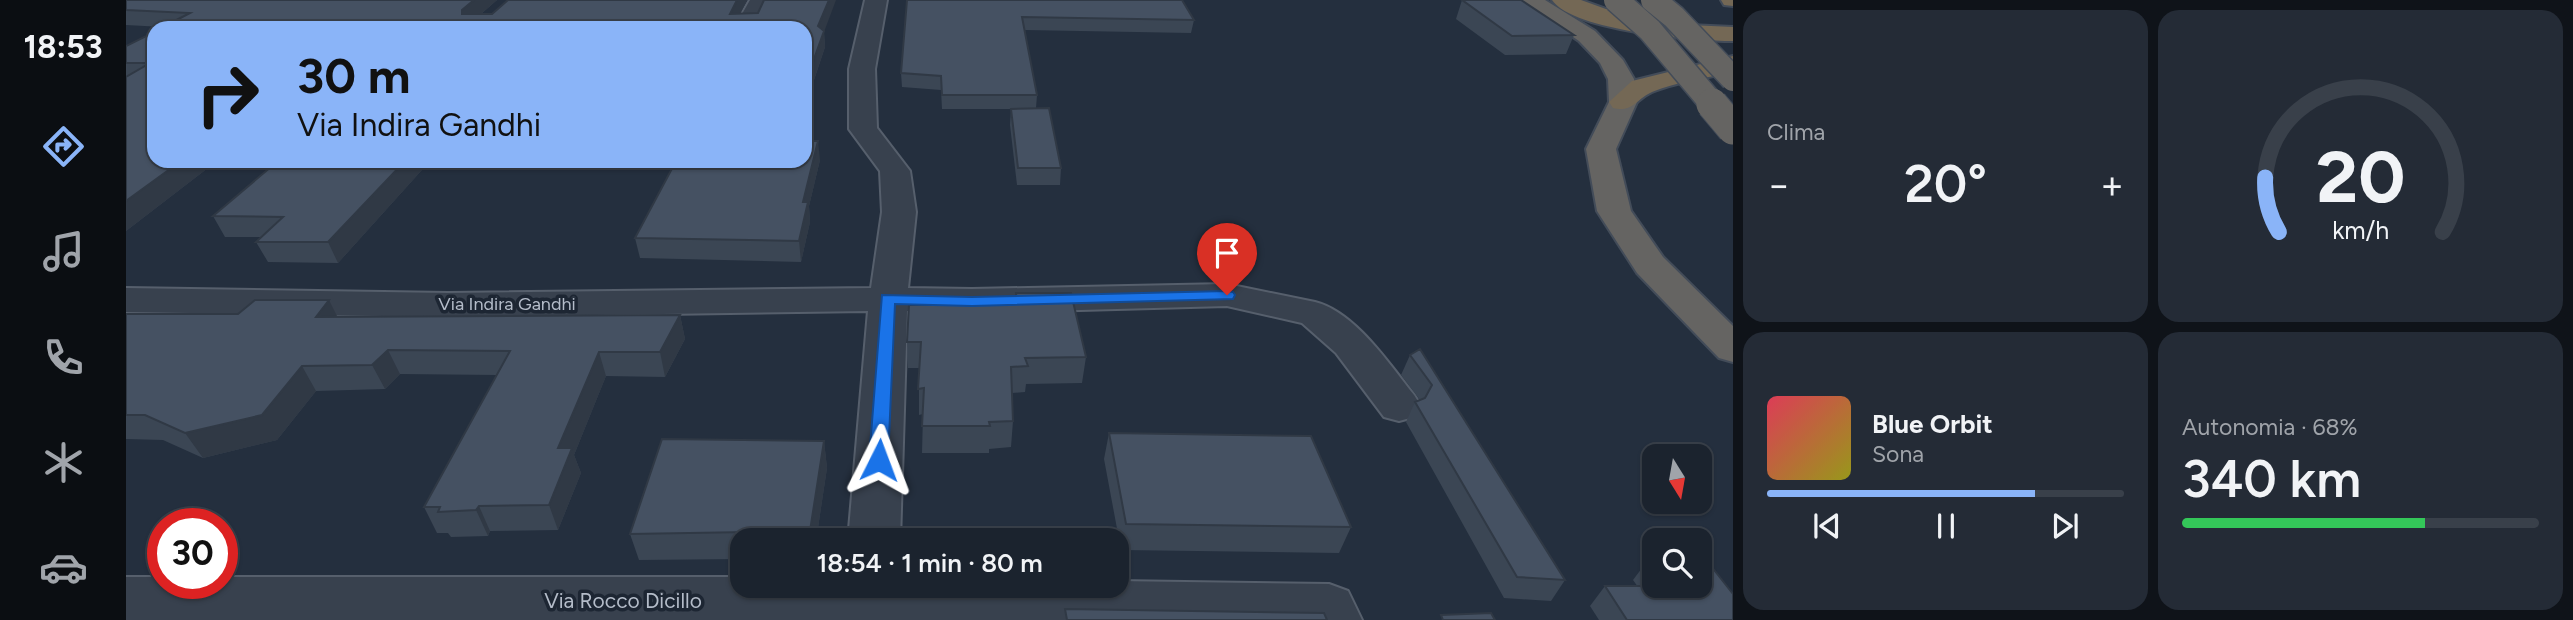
<!DOCTYPE html>
<html lang="it">
<head>
<meta charset="utf-8">
<style>
  :root { --surface:#1b232e; --page:#242b36; --text:#f1f3f6; --muted:#a0a4aa; --line:#39404a; --accent:#8ab4f8 }
  body { margin:0; font-family:Figtree,sans-serif; background:var(--page); color:var(--text); height:100vh; display:flex; flex-direction:column; font-size:26px; white-space:nowrap }
  * { box-sizing:border-box; margin:0 }
  p { font-size:23px; color:var(--muted) }
  .icon { flex:none; width:38px; height:38px; fill:none; stroke:currentColor; stroke-width:2; stroke-linecap:round; stroke-linejoin:round }
  .map { position:relative; flex:1; overflow:hidden }
  .sheet { display:flex; flex-direction:column; gap:10px; padding:10px; background:#0f1319; width:840px }
  .sheet>* { flex:none }
  .banner { position:absolute; left:21px; top:21px; width:665px; height:147px; border-radius:21px; box-shadow:0 2px 5px #0004,0 0 0 2px var(--line); background:#8ab4f8; color:#111; overflow:hidden }
  .needle { width:46px; rotate:169deg }
  .controls { position:absolute; left:1516px; top:444px; display:grid; gap:14px }
  .controls a { display:grid; place-items:center; width:70px; height:70px; border-radius:14px; background:var(--surface); box-shadow:0 2px 5px #0004,0 0 0 2px var(--line); font-size:35px }
  .speed { position:absolute; left:21px; top:508px; display:flex; gap:14px; font-size:35px; font-weight:700; text-align:center }
  .speed>* { display:grid; place-content:center; width:91px; height:91px; border-radius:50%; background:var(--surface); box-shadow:0 2px 5px #0004,0 0 0 2px var(--line); line-height:1 }
  .speed .limit { border:10px solid #d22; background:#fff; color:#111 }
  .pin { position:absolute; display:grid; place-items:center; width:60px; height:60px; color:#fff; margin:-72px -30px; border-radius:50% 50% 50% 0; rotate:-45deg; box-shadow:0 0 7px #0007 }
  .pin .icon { rotate:45deg }
  .me { position:absolute; width:77px; margin:-38px; rotate:3deg; stroke-linejoin:round; filter:drop-shadow(0 0 5px #0008) }
  .turn { display:flex; align-items:center; gap:24px; height:147px; padding:0 35px; font-size:32px }
  .turn .icon { width:91px; height:91px; stroke-width:2.5 }
  .turn b { display:block; font-size:49px; line-height:60px }
  .big { font-size:52px; font-weight:600; line-height:1.1 }
  .sheet .card { flex:1; display:flex; flex-direction:column; justify-content:center; gap:10px; min-width:0; padding:0 24px; border-radius:21px; background:var(--page) }
  .sheet .dial { align-items:center; gap:0 }
  .dial svg { height:182px; overflow:visible; fill:none; stroke:var(--line); stroke-width:7; stroke-linecap:round; text-anchor:middle }
  .dial text { fill:var(--text); stroke:none }
  .song { display:flex; align-items:center; gap:21px }
  .cover { width:84px; height:84px; border-radius:10px; background:linear-gradient(135deg,hsl(350 70% 55%),hsl(60 70% 35%)) }
  .played { height:7px; border-radius:4px; background:linear-gradient(90deg,var(--accent) 75%,var(--line) 75%) }
  .keys { display:flex; justify-content:space-around; direction:ltr }
  .heat { display:flex; justify-content:space-between; align-items:center; font-size:38px; direction:ltr }
  .charge { height:10px; border-radius:5px; background:linear-gradient(90deg,#34c759 68%,var(--line) 0) }
  .sheet .tiles { flex:1; display:grid; gap:10px; grid-template-columns:repeat(2,1fr) }
  .trip { position:absolute; left:604px; top:528px; width:399px; height:70px; border-radius:21px; background:var(--surface); box-shadow:0 2px 5px #0004,0 0 0 2px var(--line); font-weight:600; line-height:70px; text-align:center }
  main { display:flex; flex:1; min-height:0 }
  .tabs { display:flex; flex-direction:column; width:126px; justify-content:space-around; align-items:center; background:#0b0e12; color:var(--muted) }
  .tabs .icon { width:49px; height:49px }
  .tabs .selected { color:var(--accent) }
  .tabs b { font-size:32px; color:var(--text) }
  .map>svg:first-child { display:block }
  .lines { fill:none; stroke-linecap:round; stroke-linejoin:round }
  .minor-casing { stroke:#565f6c; stroke-width:4 }
  .trunk-casing { stroke:#434c59; stroke-width:4 }
  .motorway-casing { stroke:#434c59; stroke-width:4 }
  .minor { fill:#38414e; fill-rule:evenodd }
  .trunk { fill:#656462; fill-rule:evenodd }
  .motorway { fill:#746855; fill-rule:evenodd }
  .trunk-bridge-far1-casing { stroke:#434c59; stroke-width:27; stroke-linecap:butt }
  .trunk-bridge-casing { stroke:#434c59; stroke-width:33; stroke-linecap:butt }
  .trunk-bridge-far1 { stroke:#656462; stroke-width:24 }
  .trunk-bridge { stroke:#656462; stroke-width:31 }
  .wall { fill:#3b4654 }
  .shaded-wall { fill:#303945 }
  .building { fill:#455162; stroke:#303945; stroke-width:2 }
  .route { fill:#1a73e8; stroke:#114b97; stroke-width:2 }
  .labels { text-anchor:middle; stroke-width:7; stroke-linejoin:round; paint-order:stroke }
  .street-label { font-size:18px; fill:#b4bcc9; stroke:#1d2633 }
  .near-street-label { font-size:21px; fill:#b4bcc9; stroke:#1d2633 }
</style>
</head>
<body>
<main>
<nav class="tabs">
<b>18:53</b>
<svg class="icon selected" aria-label="directions" viewBox="0 0 24 24"><path d="M12 3l9 9-9 9-9-9zM9 14v-3h6M13 9l2 2-2 2"/></svg>
<svg class="icon" aria-label="music" viewBox="0 0 24 24"><path d="M9 18V5l10-2v13"/><circle cx="6" cy="18" r="3"/><circle cx="16" cy="16" r="3"/></svg>
<svg class="icon" aria-label="phone" viewBox="0 0 24 24"><path d="M5 4h4l2 5-3 2q2 4 5 5l2-3 5 2v4C11 20 4 13 5 4z"/></svg>
<svg class="icon" aria-label="climate" viewBox="0 0 24 24"><path d="M12 3v18M4 7l16 10M4 17L20 7"/></svg>
<svg class="icon" aria-label="car" viewBox="0 0 24 24"><path d="M5 17H2v-5l4-1 3-4h7l3 4 3 1v5h-3M9 17h6M6 11h13"/><circle cx="7" cy="17" r="2"/><circle cx="17" cy="17" r="2"/></svg>
</nav>
<div class="map">
<svg width="1607" height="620" viewBox="0 0 1607 620">
  <rect width="100%" height="100%" fill="#242f3e"/>
  <g class="lines">
    <g class="minor-casing">
      <path id="minor" d="M 624,0 L 646,0 L 632,28 L 608,28 Z
        M 739,0 L 761,0 L 749,69 L 751,128 L 784,171 L 790,212 L 782,288 L 846,289 L 1101,284 L 1189,302 C 1229,312 1263,364 1288,395 L 1295,406 L 1288,417 L 1273,421 L 1258,417 L 1210,353 L 1176,323 L 1101,306 L 846,313 L 781,311 L 774,541 L 722,541 L 742,311 L 322,317 L 0,312 L 0,288 L 322,293 L 745,288 L 756,212 L 754,171 L 723,129 L 723,69 Z
        M 0,577 L 37,577 L 37,583 L 96,583 L 96,577 L 616,577 L 616,586 L 990,586 L 990,581 L 1203,584 L 1222,591 L 1236,620 L 0,620 Z"/>
    </g>
    <g class="trunk-casing">
      <path id="trunk" d="M 1393,0 L 1419,0 L 1469,31 L 1497,60 L 1508,79 L 1511,102 L 1490,149 L 1505,211 L 1537,257 L 1607,326 L 1607,362 L 1593,358 L 1511,273 L 1471,211 L 1460,149 L 1483,102 L 1482,79 L 1474,63 L 1453,41 Z"/>
    </g>
    <g class="motorway-casing">
      <path id="motorway" d="M 1426,0 L 1455,0 L 1502,17 L 1541,24 L 1607,27 L 1607,41 C 1570,41 1447,31 1426,0 Z
        M 1595,0 L 1607,0 L 1607,6 L 1598,5 Z
        M 1607,56 L 1607,72 C 1581,78 1550,82 1526,92 C 1510,99 1507,113 1487,108 L 1483,102 L 1506,81 Z"/>
    </g>
    <use href="#minor" class="minor"/>
    <use href="#trunk" class="trunk"/>
    <use href="#motorway" class="motorway"/>
    <g class="trunk-bridge-far1-casing">
      <path id="trunk-bridge-far1" d="M 1490,0 L 1524,30 L 1588,106
        M 1527,0 L 1548,17 L 1607,79"/>
    </g>
    <g class="trunk-bridge-casing">
      <path id="trunk-bridge" d="M 1586,104 L 1607,129"/>
    </g>
    <use href="#trunk-bridge-far1" class="trunk-bridge-far1"/>
    <use href="#trunk-bridge" class="trunk-bridge"/>
  </g>
  <path class="wall" d="M 0,0 L 371,0 L 355,14 L 366,14 L 382,0 L 621,0 L 614,14 L 698,32 L 699,47 L 683,95 L 684,105 L 679,124 L 679,28 L 37,27 L 0,25 Z
    M 781,0 L 1068,20 L 1065,33 L 899,30 L 911,95 L 910,108 L 935,168 L 934,185 L 891,185 L 884,125 L 885,109 L 816,109 L 815,90 L 776,87 L 775,73 Z
    M 1336,0 L 1448,35 L 1440,54 L 1379,55 L 1330,19 Z
    M 28,32 L 28,161 L 91,161 L 0,231 L 0,63 Z
    M 694,160 L 683,206 L 684,222 L 675,262 L 514,258 L 509,238 Z
    M 152,161 L 304,161 L 212,263 L 142,262 L 130,242 L 135,237 L 99,237 L 87,216 Z
    M 890,293 L 960,357 L 956,383 L 900,384 L 899,392 L 886,393 L 887,421 L 885,447 L 863,449 L 863,453 L 796,453 L 797,414 L 793,415 L 793,368 L 782,368 L 781,342 L 889,303 Z
    M 0,314 L 212,317 L 554,315 L 559,339 L 539,377 L 480,376 L 448,455 L 455,473 L 432,530 L 364,531 L 362,536 L 325,537 L 322,533 L 311,533 L 298,507 L 371,375 L 274,374 L 259,389 L 190,391 L 151,440 L 77,458 L 37,440 L 0,439 Z
    M 1294,349 L 1439,580 L 1425,601 L 1378,598 L 1280,422 L 1289,402 L 1294,400 L 1275,375 L 1284,355 Z
    M 983,433 L 1225,527 L 1213,553 L 995,550 L 978,459 Z
    M 698,441 L 701,468 L 690,541 L 616,541 L 616,559 L 513,560 L 504,534 Z
    M 1522,560 L 1528,560 L 1528,586 L 1573,586 L 1607,620 L 1473,620 L 1464,606 L 1479,586 L 1512,587 L 1507,580 Z"/>
  <path class="shaded-wall" d="M 348,0 L 371,0 L 341,26 L 336,14 L 336,10 Z
    M 611,0 L 621,0 L 607,28 L 604,14 Z
    M 703,0 L 710,0 L 698,32 L 699,47 L 683,95 L 684,105 L 679,124 L 679,84 L 692,26 Z
    M 692,141 L 694,160 L 683,206 L 684,222 L 675,262 L 673,241 L 677,202 Z
    M 55,161 L 91,161 L 0,231 L 0,201 Z
    M 279,161 L 304,161 L 212,263 L 202,242 Z
    M 203,300 L 215,324 L 190,317 Z
    M 554,315 L 559,339 L 539,377 L 534,352 Z
    M 262,350 L 274,374 L 259,389 L 246,365 Z
    M 473,352 L 480,376 L 448,455 L 455,473 L 432,530 L 423,505 L 432,448 Z
    M 176,366 L 190,391 L 151,440 L 77,458 L 59,433 Z
    M 698,441 L 701,468 L 690,541 L 686,541 L 684,531 Z
    M 353,506 L 364,531 L 362,536 L 350,510 Z"/>
  <path class="building" d="M 0,0 L 348,0 L 336,10 L 336,14 L 366,14 L 382,0 L 611,0 L 604,14 L 632,13 L 638,0 L 703,0 L 692,26 L 698,31 L 679,84 L 679,28 L 35,28 L 64,13 L 0,10 Z
    M 781,0 L 1056,0 L 1068,20 L 896,17 L 911,95 L 816,95 L 815,76 L 775,73 Z
    M 1336,0 L 1395,0 L 1448,35 L 1386,36 Z
    M 28,32 L 28,161 L 55,161 L 0,201 L 0,77 L 24,63 L 0,63 L 0,46 Z
    M 679,87 L 682,87 L 679,99 Z
    M 923,108 L 935,168 L 892,168 L 885,109 Z
    M 679,141 L 692,141 L 677,202 L 682,202 L 673,241 L 509,238 L 550,161 L 679,161 Z
    M 152,161 L 279,161 L 202,242 L 130,242 L 157,217 L 87,216 Z
    M 890,293 L 945,293 L 960,357 L 899,358 L 902,366 L 885,367 L 887,421 L 863,422 L 864,426 L 796,426 L 798,388 L 792,389 L 795,342 L 781,342 L 783,305 L 891,303 Z
    M 129,300 L 203,300 L 190,317 L 554,315 L 534,352 L 473,352 L 432,448 L 446,448 L 423,505 L 353,506 L 350,510 L 312,512 L 314,507 L 298,507 L 384,351 L 262,350 L 246,365 L 176,366 L 136,415 L 59,433 L 19,415 L 0,415 L 0,314 L 112,314 Z
    M 1294,349 L 1439,580 L 1391,577 L 1289,402 L 1299,398 L 1306,385 L 1284,355 Z
    M 983,433 L 1185,436 L 1225,527 L 1000,524 Z
    M 536,439 L 698,441 L 684,531 L 504,534 Z
    M 1522,560 L 1528,560 L 1528,568 Z
    M 1573,561 L 1581,561 L 1607,594 L 1607,620 L 1501,620 L 1479,586 L 1573,586 Z
    M 939,609 L 1198,613 L 1201,620 L 941,620 Z
    M 1365,613 L 1369,620 L 1317,620 L 1315,615 Z"/>
  <path class="route" d="M 1101,291 L 1107,292 L 1109,295 L 1107,299 L 846,306 L 769,304 L 762,460 L 759,465 L 753,467 L 746,465 L 743,460 L 756,295 L 846,297 Z"/>
  <g class="labels">
    <g class="street-label">
      <text x="381" y="310">Via Indira Gandhi</text>
    </g>
    <g class="near-street-label">
      <text x="497" y="608">Via Rocco Dicillo</text>
    </g>
  </g>
</svg>
<div class="controls">
<a><svg class="needle" viewBox="-14 -14 28 28"><path d="M0-13l5 13h-10z" fill="#e53935"/><path d="M0 13l5-13h-10z" fill="#a0a4aa"/></svg></a>
<a><svg class="icon" aria-label="search" viewBox="0 0 24 24"><circle cx="10" cy="10" r="6"/><path d="M15 15l6 6"/></svg></a>
</div>
<div class="speed"><div class="limit">30</div></div>
<div class="pin" style="left:1101px;top:295px;background:#d93025"><svg class="icon" aria-label="arrive" viewBox="0 0 24 24"><path d="M6 21V4h12l-3 4 3 4H6"/></svg></div>
<svg class="me" style="left:753px;top:460px" viewBox="-20 -20 40 40"><path d="M0-17L14 15 0 8-14 15z" fill="#1a73e8" stroke="#fff" stroke-width="4"/></svg>
<div class="trip">18:54 · 1 min · 80 m</div>
<div class="banner">
<div class="turn"><svg class="icon" aria-label="right" viewBox="0 0 24 24"><path d="M7 20v-9h11M14 6l5 5-5 5"/></svg><div><b>30 m</b>Via Indira Gandhi</div></div>
</div>
</div>
<section class="sheet">
<div class="tiles">
<div class="card"><p>Clima</p>
<div class="heat"><a>−</a><b class="big">20°</b><a>+</a></div>
</div>
<div class="card dial"><svg viewBox="0 0 100 80">
<path d="M14 69A42 42 0 1 1 86 69"/>
<path d="M14 69A42 42 0 0 1 8 45" stroke="#8ab4f8"/>
<text x="50" y="56" font-size="32" font-weight="700">20</text>
<text x="50" y="72" font-size="11">km/h</text>
</svg></div>
<div class="card">
<div class="song"><i class="cover"></i><div><b>Blue Orbit</b><p>Sona</p></div></div>
<div class="played"></div>
<div class="keys"><svg class="icon" aria-label="previous" viewBox="0 0 24 24"><path d="M18 5L8 12l10 7zM5 5v14"/></svg><svg class="icon" aria-label="pause" viewBox="0 0 24 24"><path d="M8 5v14M16 5v14"/></svg><svg class="icon" aria-label="next" viewBox="0 0 24 24"><path d="M6 5l10 7-10 7zM19 5v14"/></svg></div>
</div>
<div class="card"><p>Autonomia · 68%</p><b class="big">340 km</b><div class="charge"></div></div>
</div>
</section>
</main>
</body>
</html>
